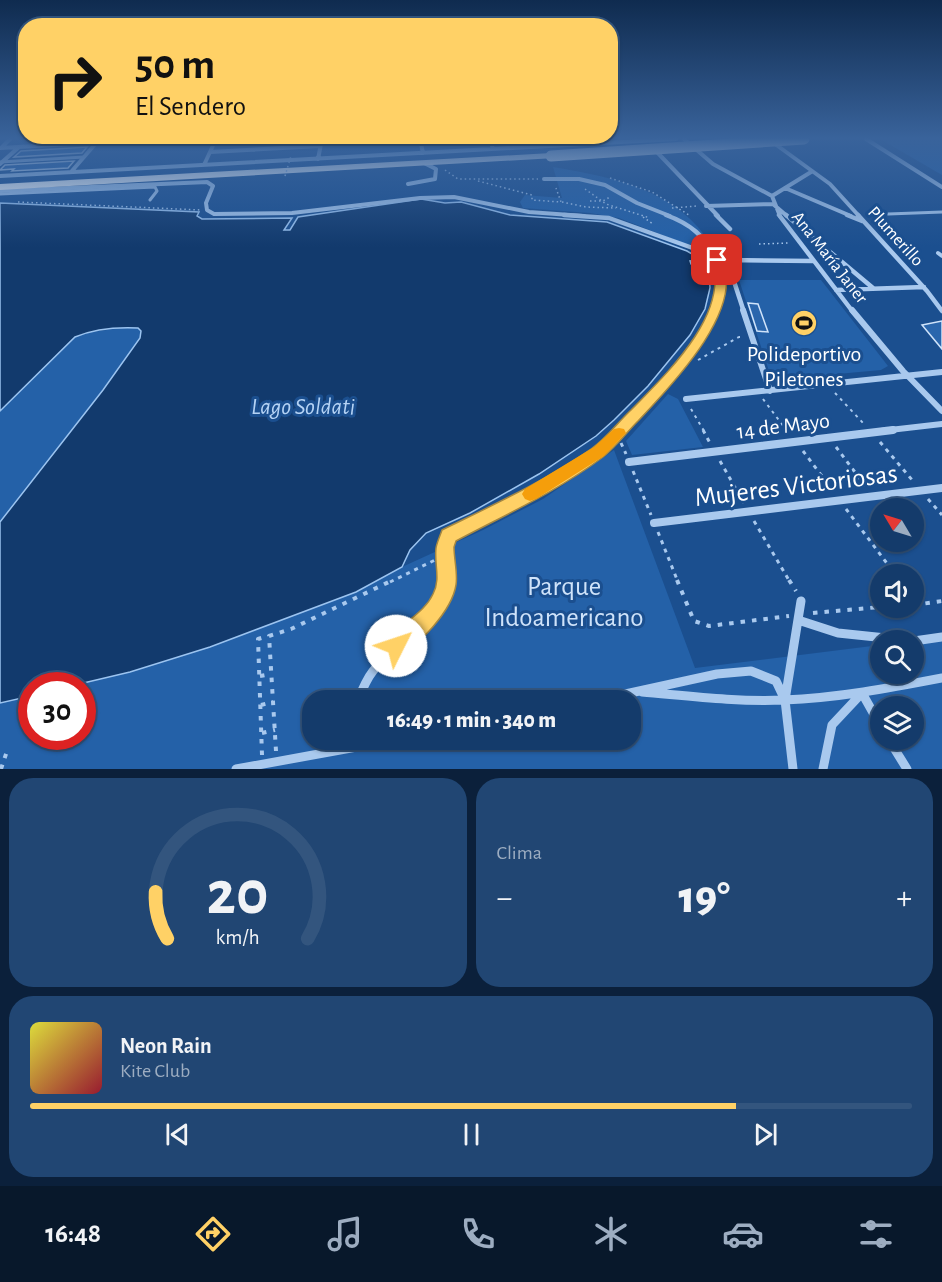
<!DOCTYPE html>
<html lang="es">
<head>
<meta charset="utf-8">
<style>
  :root { --surface:#143b6b; --page:#214673; --text:#f1f3f6; --muted:#9dadc1; --line:#33557e; --accent:#ffd166 }
  body { margin:0; font-family:"Alegreya Sans",sans-serif; background:var(--page); color:var(--text); height:100vh; display:flex; flex-direction:column; font-size:22px; white-space:nowrap }
  * { box-sizing:border-box; margin:0 }
  p { font-size:20px; color:var(--muted) }
  .icon { flex:none; width:33px; height:33px; fill:none; stroke:currentColor; stroke-width:2; stroke-linecap:round; stroke-linejoin:round }
  .map { position:relative; height:769px; overflow:hidden }
  .side { display:flex; flex-direction:column; gap:9px; padding:9px; background:#0b203b; flex:1 }
  .side>* { flex:none }
  .hud { position:absolute; left:18px; top:18px; width:600px; height:126px; border-radius:24px; box-shadow:0 2px 4px #0004,0 0 0 2px var(--line); background:#ffd166; color:#111; overflow:hidden }
  .needle { width:39px; rotate:308deg }
  .buttons { position:absolute; left:870px; top:498px; display:grid; gap:12px }
  .buttons a { display:grid; place-items:center; width:54px; height:54px; border-radius:50%; background:var(--surface); box-shadow:0 2px 4px #0004,0 0 0 2px var(--line); font-size:30px }
  .speed { position:absolute; left:18px; top:672px; display:flex; gap:12px; font-size:30px; font-weight:700; text-align:center }
  .speed>* { display:grid; place-content:center; width:78px; height:78px; border-radius:50%; background:var(--surface); box-shadow:0 2px 4px #0004,0 0 0 2px var(--line); line-height:1 }
  .speed .limit { border:9px solid #d22; background:#fff; color:#111 }
  .pin { position:absolute; display:grid; place-items:center; width:51px; height:51px; color:#fff; margin:-26px; border-radius:12px; box-shadow:0 3px 9px #0006 }
  .me { position:absolute; width:66px; margin:-33px; rotate:49deg; stroke-linejoin:round; filter:drop-shadow(0 0 4px #0008) }
  .turn { display:flex; align-items:center; gap:21px; height:126px; padding:0 18px; font-size:27px }
  .turn .icon { width:78px; height:78px; stroke-width:2.5 }
  .turn b { display:block; font-size:42px; line-height:51px }
  .big { font-size:45px; font-weight:800; line-height:1.1 }
  .side .card { flex:1; display:flex; flex-direction:column; justify-content:center; gap:9px; min-width:0; padding:0 21px; border-radius:24px; background:var(--page) }
  .side .dial { align-items:center; gap:0 }
  .dial svg { height:156px; overflow:visible; fill:none; stroke:var(--line); stroke-width:7; stroke-linecap:round; text-anchor:middle }
  .dial text { fill:var(--text); stroke:none }
  .song { display:flex; align-items:center; gap:18px }
  .cover { width:72px; height:72px; border-radius:9px; background:linear-gradient(135deg,hsl(60 70% 55%),hsl(350 70% 35%)) }
  .played { height:6px; border-radius:3px; background:linear-gradient(90deg,var(--accent) 80%,var(--line) 80%) }
  .keys { display:flex; justify-content:space-around; direction:ltr }
  .heat { display:flex; justify-content:space-between; align-items:center; font-size:33px; direction:ltr }
  .side .tiles { flex:1; display:grid; gap:9px; grid-template-columns:1fr 1fr }
  .card:last-child { grid-column:span 2 }
  .trip { position:absolute; left:302px; top:690px; width:339px; height:60px; border-radius:24px; background:var(--surface); box-shadow:0 2px 4px #0004,0 0 0 2px var(--line); font-weight:800; line-height:60px; text-align:center }
  .menu { display:flex; height:96px; justify-content:space-around; align-items:center; background:#08182b; color:var(--muted) }
  .menu .icon { width:42px; height:42px }
  .menu .on { color:var(--accent) }
  .menu b { font-size:27px; color:var(--text) }
  .map>svg:first-child { display:block }
  .green { fill:#2461a8; fill-rule:evenodd }
  .water { fill:#123a6d; stroke:#9cc4f0; stroke-width:1.5 }
  .building { fill:#2a66ad; stroke:#cfe3fa; stroke-width:1.5 }
  .lines { fill:none; stroke-linecap:round; stroke-linejoin:round }
  .path-far3 { stroke:#a9c9ee; stroke-width:1.5; stroke-dasharray:1.5 3; stroke-linecap:butt }
  .path-far2 { stroke:#a9c9ee; stroke-width:2; stroke-dasharray:3 4.5; stroke-linecap:butt }
  .path-far1 { stroke:#a9c9ee; stroke-width:3; stroke-dasharray:4 5; stroke-linecap:butt }
  .path { stroke:#a9c9ee; stroke-width:4; stroke-dasharray:4.5 7; stroke-linecap:butt }
  .service-far1 { stroke:#a9c9ee; stroke-width:3 }
  .service { stroke:#a9c9ee; stroke-width:4 }
  .minor-far4 { stroke:#a9c9ee; stroke-width:4 }
  .minor-far3 { stroke:#a9c9ee; stroke-width:4.5 }
  .minor-far2 { stroke:#a9c9ee; stroke-width:6 }
  .minor-far1 { stroke:#a9c9ee; stroke-width:8 }
  .minor { stroke:#a9c9ee; stroke-width:9 }
  .motorway { fill:#fff; fill-rule:evenodd }
  .path-bridge { stroke:#a9c9ee; stroke-width:1.5; stroke-dasharray:1.5 3; stroke-linecap:butt }
  .motorway-bridge { stroke:#fff; stroke-width:11 }
  .route { fill:#ffd166; stroke:#a68842; stroke-width:1.5 }
  .slow { fill:#f59e0b }
  .labels { text-anchor:middle; stroke-width:6; stroke-linejoin:round; paint-order:stroke }
  .far-street-label { font-size:18px; fill:#fff; stroke:#1b4f8f }
  .poi-label { font-size:22px; fill:#fff; stroke:#1b4f8f }
  .street-label { font-size:22px; fill:#fff; stroke:#1b4f8f }
  .water-label { font-size:24px; font-style:italic; fill:#b5d3f5; stroke:#1b4f8f }
  .near-street-label { font-size:27px; fill:#fff; stroke:#1b4f8f }
  .near-park-label { font-size:27px; fill:#cfe3fa; stroke:#1b4f8f }
</style>
</head>
<body>
<div class="map">
<svg width="942" height="769" viewBox="0 0 942 769">
  <rect width="100%" height="100%" fill="#1b4f8f"/>
  <path class="green" d="M 880,139 L 942,139 L 942,175 Z
    M 553,167 C 617,178 683,191 716,253 L 711,254 L 619,218 L 590,213 L 523,208 L 520,202 L 525,195 L 562,198 Z
    M 739,280 L 821,280 L 888,366 L 881,370 L 772,380 Z
    M 129,327 L 138,328 L 141,331 L 140,338 L 103,390 L 0,522 L 0,411 L 75,337 L 85,333 Z
    M 668,394 L 678,399 L 703,447 L 632,455 L 626,441 Z
    M 596,436 L 539,474 L 470,513 L 426,533 L 410,550 L 402,567 L 483,530 L 543,499 L 614,450 L 695,668 L 880,645 L 880,674 L 914,674 L 914,641 L 942,637 L 942,769 L 0,769 L 0,655 ZM 32,686 L 82,686 L 82,736 L 32,736 ZM 312,700 L 630,700 L 630,740 L 312,740 ZM 880,706 L 914,706 L 914,740 L 880,740 Z"/>
  <path class="water" d="M 421,199 L 445,203 L 461,202 L 510,215 L 607,222 L 687,251 L 702,260 L 690,261 L 691,264 L 706,263 L 709,271 L 710,288 L 705,309 L 690,335 L 648,386 L 614,420 L 596,436 L 539,474 L 470,513 L 426,533 L 410,550 L 402,567 L 356,592 L 210,647 L 130,672 L 75,685 L 32,686 L 31,696 L 0,703 L 0,522 L 103,390 L 140,338 L 141,331 L 138,328 C 117,327 94,329 75,337 L 0,411 L 0,203 L 199,212 L 197,216 L 202,219 L 292,218 L 284,230 L 290,230 L 298,217 Z"/>
  <path class="building" d="M 87,147 L 82,153 L 14,157 L 21,151 Z
    M 74,161 L 68,168 L 12,171 L 14,169 L 0,170 L 5,165 Z
    M 748,303 L 758,304 L 768,332 L 757,331 Z
    M 942,321 L 942,349 L 922,325 Z"/>
  <g class="lines">
    <path class="path-far3" d="M 445,170 L 458,179 L 538,179
      M 610,178 L 652,192 L 689,215
      M 478,181 L 532,195 L 532,200 L 561,202 L 556,188
      M 585,189 L 606,204 L 650,218
      M 590,201 L 603,201 L 610,197
      M 18,202 L 201,210
      M 562,202 L 586,207 L 616,208
      M 672,208 L 697,206
      M 643,217 L 653,224
      M 759,244 L 789,243"/>
    <path class="path-far2" d="M 698,360 L 739,337 L 744,337
      M 835,393 L 864,424
      M 763,399 L 787,431
      M 691,409 L 704,431"/>
    <path class="path-far1" d="M 703,430 L 710,443
      M 786,430 L 788,433
      M 880,442 L 913,481
      M 621,443 L 626,454
      M 836,447 L 867,488
      M 803,451 L 834,492
      M 720,461 L 744,503
      M 633,471 L 651,515
      M 928,499 L 942,515
      M 846,509 L 895,574
      M 754,521 L 790,582
      M 658,532 L 678,582
      M 390,582 L 435,560"/>
    <path class="path" d="M 677,580 L 694,621 L 709,626 L 789,616
      M 789,580 L 796,591
      M 914,605 L 942,601
      M 813,613 L 880,607
      M 260,676 L 271,674
      M 261,705 L 273,702
      M 262,733 L 275,730
      M 276,751 L 269,636 L 291,629 L 393,580
      M 262,755 L 258,639 L 268,636
      M 1,769 L 7,751"/>
    <path class="service-far1" d="M 0,162 L 84,157
      M 0,194 L 155,187 L 157,191 L 150,200
      M 888,214 L 942,212"/>
    <path class="service" d="M 938,253 L 942,256"/>
    <path class="minor-far4" d="M 420,139 L 423,153
      M 490,139 L 493,149
      M 684,139 L 713,164 L 772,196
      M 866,139 L 942,187
      M 771,141 L 830,184 L 859,216
      M 0,148 L 158,139
      M 1,148 L 10,139
      M 655,150 L 718,216
      M 210,152 L 320,146
      M 318,159 L 322,139
      M 0,164 L 19,147
      M 204,165 L 216,139
      M 71,172 L 97,142
      M 0,176 L 676,139
      M 544,179 L 579,179 L 605,185 L 637,203 L 670,216
      M 408,184 L 435,179 L 436,169 L 424,163
      M 785,188 L 851,216
      M 0,191 L 207,182 L 213,186 L 206,203 L 207,210 L 214,214 L 292,213 L 420,198 L 454,197 L 529,212 L 584,216
      M 772,196 L 780,216
      M 772,196 L 811,172
      M 706,206 L 773,204 L 787,216"/>
    <path class="minor-far3" d="M 564,215 L 609,218 L 701,251 L 717,260 L 720,280 L 714,312
      M 666,215 C 691,224 704,236 717,259
      M 716,215 L 730,229
      M 779,215 L 853,312
      M 786,215 L 873,288
      M 847,215 L 862,221
      M 858,215 L 927,291 L 942,311
      M 836,290 L 924,287
      M 744,312 L 727,260 L 813,261"/>
    <path class="minor-far2" d="M 743,310 L 770,391
      M 852,310 L 903,371 L 942,411
      M 686,399 L 942,372
      M 621,431 C 655,395 697,358 714,310
      M 881,431 L 942,424"/>
    <path class="minor-far1" d="M 629,462 L 893,430
      M 654,523 L 942,488
      M 446,582 L 445,550 L 449,536 C 508,506 576,478 623,430"/>
    <path class="minor" d="M 798,620 L 838,633 L 905,640
      M 914,641 L 942,637
      M 642,692 C 689,696 736,702 784,700 C 837,698 890,688 942,678
      M 358,700 C 362,690 366,680 373,671 C 397,640 442,623 446,580
      M 598,700 L 717,674 L 751,671 L 776,681 L 785,700
      M 889,740 L 907,769
      M 236,769 L 395,740
      M 793,769 L 785,700 L 801,601
      M 823,769 L 832,725 L 862,693 L 880,725"/>
    <path class="motorway" d="M 551,153 L 556,156 L 555,158 L 0,190 L 0,184 Z"/>
    <path class="path-bridge" d="M 285,176 L 291,156"/>
    <path class="motorway-bridge" d="M 551,156 L 804,139"/>
  </g>
  <linearGradient id="sky" x2="0" y2="1"><stop stop-color="#0f2b4f"/><stop offset="0.56" stop-color="#39639b"/><stop offset="1" stop-color="#39639b" stop-opacity="0"/></linearGradient>
  <rect width="942" height="247" fill="url(#sky)"/>
  <path class="route" d="M 717,257 L 721,258 C 748,308 670,387 638,421 C 627,432 616,447 603,457 C 558,491 505,515 456,541 L 454,547 C 454,559 458,574 456,585 C 452,610 419,647 396,656 L 389,653 L 386,646 C 395,625 423,616 433,594 C 441,579 434,564 436,548 C 437,542 440,536 442,530 C 493,505 545,481 591,449 C 606,439 618,422 631,410 C 665,375 730,315 712,260 Z"/>
  <path class="slow" d="M 619,428 L 624,429 L 626,433 L 604,456 L 536,499 L 530,501 L 525,499 L 522,494 L 525,489 L 594,447 L 614,429 Z"/>
  <defs>
    <g id="stadium-disc" transform="scale(1.35)"><circle r="9.5" fill="#ffd166" stroke="#1b4f8f"/><path d="M0-5a6.5 5 0 1 0 0 10a6.5 5 0 1 0 0-10ZM-3.5-1.8h7v3.6h-7Z" fill="#111"/></g>
  </defs>
  <g fill-rule="evenodd">
    <use href="#stadium-disc" x="804" y="323"/>
  </g>
  <g class="labels">
    <g class="far-street-label">
      <text transform="translate(896 236) rotate(48)" y="6">Plumerillo</text>
      <text transform="translate(830 257) rotate(52)" y="6">Ana María Janer</text>
    </g>
    <g class="poi-label">
      <text x="804" y="361">Polideportivo<tspan x="804" dy="25">Piletones</tspan></text>
    </g>
    <g class="street-label">
      <text transform="translate(783 425) rotate(-7)" y="8">14 de Mayo</text>
    </g>
    <g class="water-label">
      <text x="303" y="414">Lago Soldati</text>
    </g>
    <g class="near-street-label">
      <text transform="translate(796 485) rotate(-7)" y="9">Mujeres Victoriosas</text>
    </g>
    <g class="near-park-label">
      <text x="564" y="595">Parque<tspan x="564" dy="31">Indoamericano</tspan></text>
    </g>
  </g>
</svg>
<div class="buttons">
<a><svg class="needle" viewBox="-14 -14 28 28"><path d="M0-13l5 13h-10z" fill="#e53935"/><path d="M0 13l5-13h-10z" fill="#9dadc1"/></svg></a>
<a><svg class="icon" aria-label="sound" viewBox="0 0 24 24"><path d="M4 9h4l5-4v14l-5-4H4zM17 9q2 3 0 6"/></svg></a>
<a><svg class="icon" aria-label="search" viewBox="0 0 24 24"><circle cx="10" cy="10" r="6"/><path d="M15 15l6 6"/></svg></a>
<a><svg class="icon" aria-label="layers" viewBox="0 0 24 24"><path d="M12 4l9 5-9 5-9-5zM3 14l9 5 9-5"/></svg></a>
</div>
<div class="speed"><div class="limit">30</div></div>
<div class="pin" style="left:717px;top:260px;background:#d93025"><svg class="icon" aria-label="arrive" viewBox="0 0 24 24"><path d="M6 21V4h12l-3 4 3 4H6"/></svg></div>
<svg class="me" style="left:396px;top:646px" viewBox="-20 -20 40 40"><circle r="19" fill="#fff"/><path d="M0-13L10 11 0 6-10 11z" fill="#ffd166"/></svg>
<div class="trip">16:49 · 1 min · 340 m</div>
<div class="hud">
<div class="turn"><svg class="icon" aria-label="right" viewBox="0 0 24 24"><path d="M7 20v-9h11M14 6l5 5-5 5"/></svg><div><b>50 m</b>El Sendero</div></div>
</div>
</div>
<section class="side">
<div class="tiles">
<div class="card dial"><svg viewBox="0 0 100 80">
<path d="M14 69A42 42 0 1 1 86 69"/>
<path d="M14 69A42 42 0 0 1 8 45" stroke="#ffd166"/>
<text x="50" y="56" font-size="32" font-weight="700">20</text>
<text x="50" y="72" font-size="11">km/h</text>
</svg></div>
<div class="card"><p>Clima</p>
<div class="heat"><a>−</a><b class="big">19°</b><a>+</a></div>
</div>
<div class="card">
<div class="song"><i class="cover"></i><div><b>Neon Rain</b><p>Kite Club</p></div></div>
<div class="played"></div>
<div class="keys"><svg class="icon" aria-label="previous" viewBox="0 0 24 24"><path d="M18 5L8 12l10 7zM5 5v14"/></svg><svg class="icon" aria-label="pause" viewBox="0 0 24 24"><path d="M8 5v14M16 5v14"/></svg><svg class="icon" aria-label="next" viewBox="0 0 24 24"><path d="M6 5l10 7-10 7zM19 5v14"/></svg></div>
</div>
</div>
</section>
<nav class="menu">
<b>16:48</b>
<svg class="icon on" aria-label="directions" viewBox="0 0 24 24"><path d="M12 3l9 9-9 9-9-9zM9 14v-3h6M13 9l2 2-2 2"/></svg>
<svg class="icon" aria-label="music" viewBox="0 0 24 24"><path d="M9 18V5l10-2v13"/><circle cx="6" cy="18" r="3"/><circle cx="16" cy="16" r="3"/></svg>
<svg class="icon" aria-label="phone" viewBox="0 0 24 24"><path d="M5 4h4l2 5-3 2q2 4 5 5l2-3 5 2v4C11 20 4 13 5 4z"/></svg>
<svg class="icon" aria-label="climate" viewBox="0 0 24 24"><path d="M12 3v18M4 7l16 10M4 17L20 7"/></svg>
<svg class="icon" aria-label="car" viewBox="0 0 24 24"><path d="M5 17H2v-5l4-1 3-4h7l3 4 3 1v5h-3M9 17h6M6 11h13"/><circle cx="7" cy="17" r="2"/><circle cx="17" cy="17" r="2"/></svg>
<svg class="icon" aria-label="filters" viewBox="0 0 24 24"><path d="M4 7h16M4 17h16"/><circle cx="9" cy="7" r="2"/><circle cx="15" cy="17" r="2"/></svg>
</nav>
</body>
</html>
